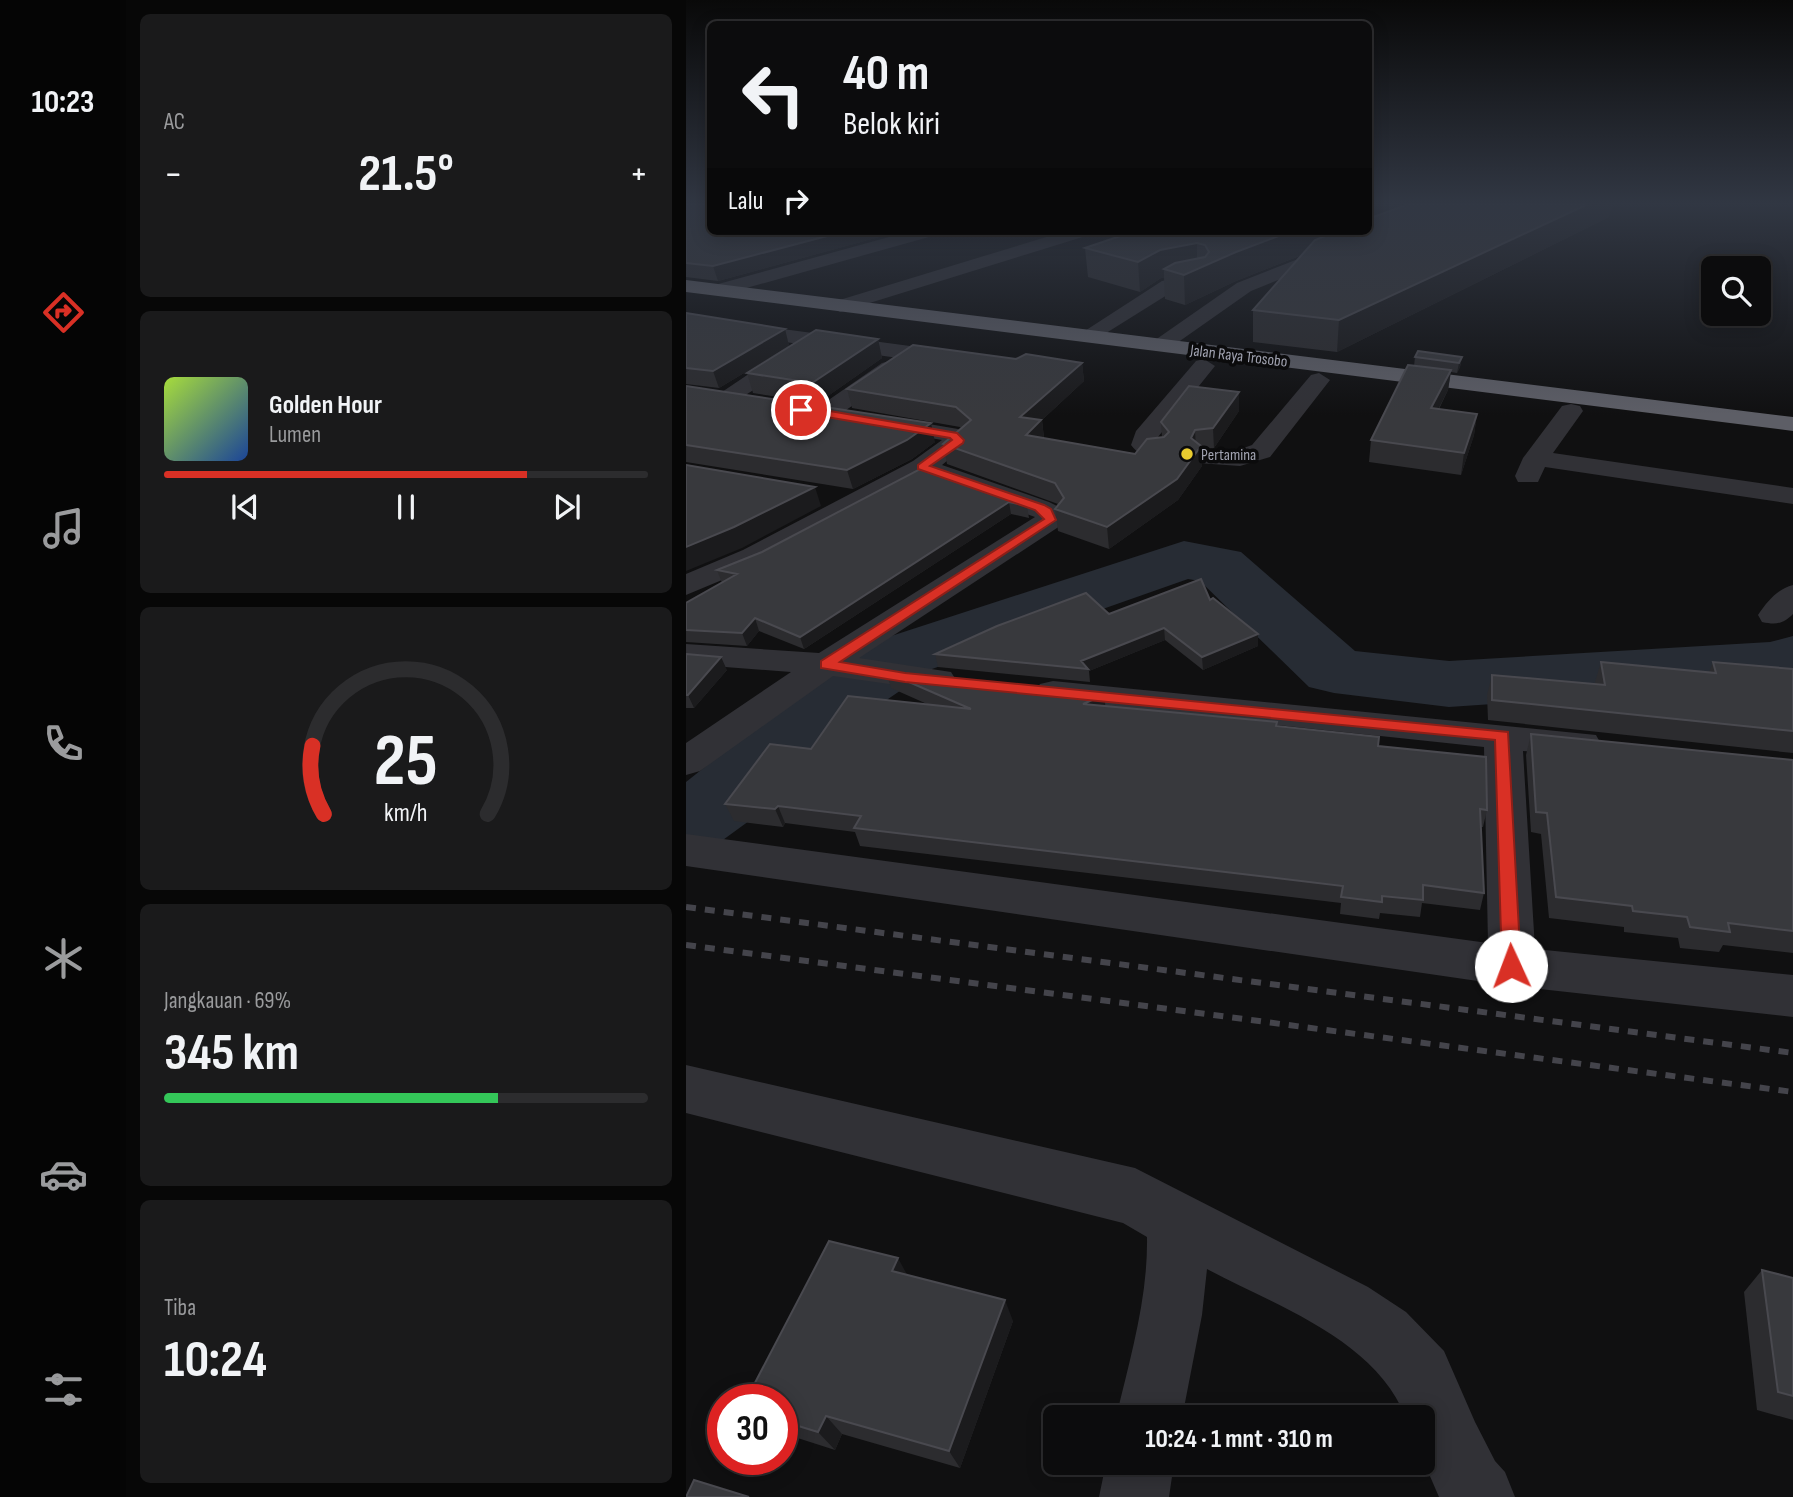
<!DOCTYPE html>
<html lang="id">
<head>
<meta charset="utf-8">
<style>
  :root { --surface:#0c0c0d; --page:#1a1a1b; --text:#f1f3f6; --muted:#9a9b9d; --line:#2c2c2e; --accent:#d93025 }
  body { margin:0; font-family:"Sofia Sans Condensed",sans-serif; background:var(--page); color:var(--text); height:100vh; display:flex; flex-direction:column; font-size:26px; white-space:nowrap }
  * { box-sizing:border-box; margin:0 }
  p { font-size:23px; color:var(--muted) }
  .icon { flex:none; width:38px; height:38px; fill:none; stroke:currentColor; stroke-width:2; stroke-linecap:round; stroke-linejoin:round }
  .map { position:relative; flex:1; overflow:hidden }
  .drawer { display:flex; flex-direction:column; gap:14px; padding:14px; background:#070707; width:560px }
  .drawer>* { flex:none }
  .top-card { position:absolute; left:21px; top:21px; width:665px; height:214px; border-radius:10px; box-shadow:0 4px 18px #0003,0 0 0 2px var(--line); background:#0c0c0d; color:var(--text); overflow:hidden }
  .controls { position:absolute; left:1015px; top:256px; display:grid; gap:14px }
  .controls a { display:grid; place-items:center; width:70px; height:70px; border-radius:10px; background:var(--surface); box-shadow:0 4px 18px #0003,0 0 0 2px var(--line); font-size:35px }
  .speed { position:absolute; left:21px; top:1384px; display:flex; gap:14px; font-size:35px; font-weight:700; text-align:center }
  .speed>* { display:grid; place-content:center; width:91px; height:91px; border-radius:50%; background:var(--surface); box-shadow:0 4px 18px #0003,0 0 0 2px var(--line); line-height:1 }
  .speed .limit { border:10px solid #d22; background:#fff; color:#111 }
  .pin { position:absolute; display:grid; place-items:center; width:60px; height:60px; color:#fff; margin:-30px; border:4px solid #fff; border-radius:50%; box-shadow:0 2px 7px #0007 }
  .me { position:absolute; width:77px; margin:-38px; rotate:358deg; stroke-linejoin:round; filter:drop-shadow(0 0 5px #0008) }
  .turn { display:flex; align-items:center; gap:24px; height:147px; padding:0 21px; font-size:32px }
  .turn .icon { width:91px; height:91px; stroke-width:2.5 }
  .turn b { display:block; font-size:49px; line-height:60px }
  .then { display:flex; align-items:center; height:66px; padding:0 21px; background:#0003; gap:14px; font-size:26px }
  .big { font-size:52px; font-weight:700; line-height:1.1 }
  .drawer .widget { flex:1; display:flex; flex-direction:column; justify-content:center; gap:10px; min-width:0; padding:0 24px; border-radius:10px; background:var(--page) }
  .drawer .dial { align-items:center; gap:0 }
  .dial svg { height:182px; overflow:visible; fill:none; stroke:var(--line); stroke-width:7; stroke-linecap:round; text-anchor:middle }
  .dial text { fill:var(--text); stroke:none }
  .song { display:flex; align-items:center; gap:21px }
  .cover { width:84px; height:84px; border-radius:10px; background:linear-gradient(135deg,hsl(80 70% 55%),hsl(220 70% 35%)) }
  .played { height:7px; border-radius:4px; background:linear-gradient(90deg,var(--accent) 75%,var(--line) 75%) }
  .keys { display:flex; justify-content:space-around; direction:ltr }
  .heat { display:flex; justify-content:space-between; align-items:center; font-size:38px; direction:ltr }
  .charge { height:10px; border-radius:5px; background:linear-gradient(90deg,#34c759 69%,var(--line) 0) }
  .trip { position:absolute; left:357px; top:1405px; width:392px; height:70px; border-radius:10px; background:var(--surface); box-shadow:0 4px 18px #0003,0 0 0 2px var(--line); font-weight:700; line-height:70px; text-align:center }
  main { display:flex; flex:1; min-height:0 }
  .dock { display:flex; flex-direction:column; width:126px; justify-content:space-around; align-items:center; background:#050505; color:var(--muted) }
  .dock .icon { width:49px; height:49px }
  .dock .active { color:var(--accent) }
  .dock b { font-size:32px; color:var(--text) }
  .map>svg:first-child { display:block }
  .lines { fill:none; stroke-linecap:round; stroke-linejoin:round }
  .river { fill:#272c34; fill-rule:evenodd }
  .minor { fill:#313136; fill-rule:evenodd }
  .highway { fill:#5d5e66; fill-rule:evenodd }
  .rail { stroke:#44444b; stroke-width:6; stroke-dasharray:10 9; stroke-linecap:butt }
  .wall { fill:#2c2c2f }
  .shaded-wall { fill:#1b1b1d }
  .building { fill:#38393d; stroke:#49494f; stroke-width:2 }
  .route { fill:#d93025; stroke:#8d1f18; stroke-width:2 }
  .poi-dot { fill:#e9cc2f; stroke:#0b0b0c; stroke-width:2.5 }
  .labels { text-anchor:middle; stroke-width:7; stroke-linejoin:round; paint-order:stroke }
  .far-street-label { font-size:16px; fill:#a1a3b1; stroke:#0b0b0c }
  .far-poi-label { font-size:16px; fill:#a1a3b1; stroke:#0b0b0c; text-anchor:start }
</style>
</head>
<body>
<main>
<nav class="dock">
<b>10:23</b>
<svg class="icon active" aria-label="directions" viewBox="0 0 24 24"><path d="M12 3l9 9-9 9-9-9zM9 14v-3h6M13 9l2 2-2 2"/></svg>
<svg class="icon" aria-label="music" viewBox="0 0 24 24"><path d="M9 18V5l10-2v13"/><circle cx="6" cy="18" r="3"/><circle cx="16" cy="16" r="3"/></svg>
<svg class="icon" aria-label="phone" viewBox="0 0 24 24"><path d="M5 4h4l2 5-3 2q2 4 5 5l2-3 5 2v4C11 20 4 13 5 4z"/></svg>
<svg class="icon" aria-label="climate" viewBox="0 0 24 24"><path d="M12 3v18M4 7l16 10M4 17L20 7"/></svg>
<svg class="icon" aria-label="car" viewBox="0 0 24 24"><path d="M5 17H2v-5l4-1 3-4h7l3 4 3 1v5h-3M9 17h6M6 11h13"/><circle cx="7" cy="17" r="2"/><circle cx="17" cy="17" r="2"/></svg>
<svg class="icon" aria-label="filters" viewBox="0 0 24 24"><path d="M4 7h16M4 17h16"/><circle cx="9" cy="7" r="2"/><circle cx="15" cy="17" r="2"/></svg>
</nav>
<section class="drawer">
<div class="widget"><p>AC</p>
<div class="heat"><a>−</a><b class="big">21.5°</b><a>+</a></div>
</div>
<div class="widget">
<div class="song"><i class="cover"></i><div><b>Golden Hour</b><p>Lumen</p></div></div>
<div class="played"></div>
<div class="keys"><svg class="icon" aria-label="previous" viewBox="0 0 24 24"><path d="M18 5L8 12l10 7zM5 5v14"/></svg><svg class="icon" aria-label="pause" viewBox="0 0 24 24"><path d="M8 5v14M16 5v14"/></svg><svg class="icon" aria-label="next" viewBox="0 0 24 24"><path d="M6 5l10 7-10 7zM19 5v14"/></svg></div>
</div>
<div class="widget dial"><svg viewBox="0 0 100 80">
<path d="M14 69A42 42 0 1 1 86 69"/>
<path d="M14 69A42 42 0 0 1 9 39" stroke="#d93025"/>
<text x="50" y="56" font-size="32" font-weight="700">25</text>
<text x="50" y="72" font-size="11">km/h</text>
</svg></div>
<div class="widget"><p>Jangkauan · 69%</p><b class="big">345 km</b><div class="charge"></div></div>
<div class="widget"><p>Tiba</p><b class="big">10:24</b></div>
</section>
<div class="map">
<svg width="1107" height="1497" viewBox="0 0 1107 1497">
  <rect width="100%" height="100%" fill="#101011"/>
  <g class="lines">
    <path class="river" d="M 498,541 L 555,552 L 669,651 L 763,661 L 1084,642 L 1107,636 L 1107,679 L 1086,685 L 763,707 L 648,693 L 623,687 L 514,581 L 502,579 L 246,669 L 183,712 L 118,769 L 74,813 L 30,845 L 0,854 L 0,782 L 131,678 L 196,639 Z"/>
    <path class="minor" d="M 735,205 L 752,205 L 754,208 L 744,218 L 565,291 L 481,350 L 465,350 L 462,345 L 551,283 L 732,212 L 737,208 Z
      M 225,231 L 252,231 L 250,235 L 39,294 L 25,294 L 22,290 L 25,286 Z
      M 380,231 L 405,231 L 403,235 L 161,310 L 154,312 L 144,306 L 147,302 Z
      M 512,274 L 519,276 L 521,280 L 519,284 L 489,290 L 409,340 L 395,340 L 391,336 L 476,281 Z
      M 0,316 L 269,352 L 280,359 L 269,366 L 0,328 Z
      M 108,347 L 116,349 L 119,354 L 116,359 L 47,403 L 31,403 L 27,398 L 100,349 Z
      M 518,359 L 529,366 L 472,437 L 471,441 L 482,450 L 478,455 C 466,459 453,456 445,445 L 450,431 L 510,361 Z
      M 204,361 L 212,363 L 215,368 L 212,373 L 149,418 L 131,418 L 128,413 L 131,408 L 196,363 Z
      M 633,373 L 644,380 L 584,457 L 554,466 L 512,463 L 508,457 L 512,451 L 552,450 L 566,445 L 625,375 Z
      M 885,404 L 894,406 L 897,411 L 867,453 L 1107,488 L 1107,504 L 859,467 L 852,482 L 832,482 L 829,476 L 837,458 L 876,406 Z
      M 196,416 L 272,429 L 286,440 L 256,465 L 363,502 L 371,506 L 378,520 L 374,526 L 173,658 L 265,672 L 270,680 L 265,688 L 252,691 L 147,676 L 14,771 L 0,775 L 0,743 L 105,672 L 0,664 L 0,644 L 133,653 L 349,517 L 238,477 L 79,562 L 0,595 L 0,574 L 57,550 L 227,461 L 256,440 L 187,428 L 184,423 L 187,418 Z
      M 1107,585 L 1107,614 C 1097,624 1090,625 1076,622 L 1072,615 C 1081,602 1091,589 1107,585 Z
      M 367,681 L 910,735 L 915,744 L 910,753 L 896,757 L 837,751 L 849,949 L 1107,975 L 1107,1017 L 826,986 L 0,866 L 0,834 L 802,943 L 798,747 L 354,700 L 349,692 L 354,684 Z
      M 0,1065 L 449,1168 L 682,1287 L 720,1312 L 758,1351 L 789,1422 L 809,1461 L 819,1472 L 829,1497 L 753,1497 L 737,1460 L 737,1418 L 720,1418 C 689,1339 590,1306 521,1269 L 516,1315 L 496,1418 L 430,1418 C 444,1358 462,1299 461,1237 L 437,1223 L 0,1113 Z
      M 420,1463 L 488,1463 L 483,1497 L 413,1497 Z"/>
    <path class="highway" d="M 0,280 L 1107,417 L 1107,431 L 0,292 Z"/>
    <path class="rail" d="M 0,907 L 1107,1053
      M 0,945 L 1107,1092"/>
  </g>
  <path class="wall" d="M 0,205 L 24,231 L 215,231 L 32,281 L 0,277 L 0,279 Z
    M 923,217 L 651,352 L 567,342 L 567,310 L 616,255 L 550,281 L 499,305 L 479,299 L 478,278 L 475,278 L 454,292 L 402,277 L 399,248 Z
    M 0,313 L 99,329 L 103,346 L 33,388 L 0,384 Z
    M 192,339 L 196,358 L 132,403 L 67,393 L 61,373 Z
    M 729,357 L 776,357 L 774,367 L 771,373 L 765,372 L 762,390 L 753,409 L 791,414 L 788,435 L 775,475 L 683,462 L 685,440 L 728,366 Z
    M 330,359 L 396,363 L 398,381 L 356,420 L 358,438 L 449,454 L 476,438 L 475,422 L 553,411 L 528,448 L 515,449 L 516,466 L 492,500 L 423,549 L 372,531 L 369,509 L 372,504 L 261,464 L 257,444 L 275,428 L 274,427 L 166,408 L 161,389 Z
    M 0,386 L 249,442 L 226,459 L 167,489 L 0,462 Z
    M 236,468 L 341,506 L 343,518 L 325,514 L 118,649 L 73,631 L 61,646 L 0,642 L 0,603 L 36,583 L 31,570 L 76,552 Z
    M 524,600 L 572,634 L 572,646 L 517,670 L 479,640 L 403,671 L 404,682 L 252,667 L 249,654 L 423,614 Z
    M 0,654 L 41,670 L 8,708 L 0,708 Z
    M 915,662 L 1023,672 L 1027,662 L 1107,669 L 1107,753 L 802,720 L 801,695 L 806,675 L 909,685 L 909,682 Z
    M 200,672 L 418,695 L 419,706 L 591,726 L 692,746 L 801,810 L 797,827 L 795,827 L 798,893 L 794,910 L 736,903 L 734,917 L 694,913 L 693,919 L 654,914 L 655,903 L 174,846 L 169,832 L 99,823 L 97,827 L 48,821 L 39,804 L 125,749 L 241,704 L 205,688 Z
    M 845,734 L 1107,760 L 1107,953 L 1037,945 L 1033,952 L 994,948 L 992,938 L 938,932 L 938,927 L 863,918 L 855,834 L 845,832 L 840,755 Z
    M 1076,1270 L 1107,1278 L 1107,1420 L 1071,1410 L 1058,1292 Z
    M 222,1275 L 327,1321 L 274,1468 L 156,1434 L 149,1450 L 96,1433 L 96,1400 Z"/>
  <path class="shaded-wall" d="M 682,205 L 732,205 L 682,229 Z
    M 897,205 L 926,205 L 923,217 L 651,352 L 653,320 Z
    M 160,231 L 215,231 L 32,281 L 27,266 Z
    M 606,231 L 676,231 L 550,281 L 499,305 L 498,275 L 478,269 L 478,278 L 475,278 L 454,292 L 452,262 L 474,250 L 511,243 L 511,268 L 550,252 Z
    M 99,329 L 103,346 L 33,388 L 27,371 Z
    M 192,339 L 196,358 L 132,403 L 126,383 Z
    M 776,357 L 774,367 L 771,373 L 773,363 Z
    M 396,363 L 398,381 L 356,420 L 358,440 L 343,456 L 334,417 Z
    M 765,370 L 762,390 L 742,429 L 745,408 Z
    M 553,392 L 553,411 L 528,448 L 527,428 Z
    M 791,414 L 788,435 L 775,475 L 778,453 Z
    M 245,423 L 249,442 L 226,459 L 167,489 L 161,470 Z
    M 509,430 L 510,450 L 505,438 Z
    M 515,446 L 516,466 L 492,500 L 423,549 L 421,527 Z
    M 129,487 L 135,506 L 56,548 L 0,571 L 0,547 Z
    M 323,502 L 325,514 L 118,649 L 114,637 Z
    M 69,618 L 73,631 L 61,646 L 56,633 Z
    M 478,628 L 479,640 L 403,671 L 402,669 L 395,661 Z
    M 572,634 L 572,646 L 517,670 L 516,657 Z
    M 35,657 L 41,670 L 8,708 L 2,695 Z
    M 418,695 L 420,711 L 397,704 Z
    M 92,806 L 99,823 L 97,827 L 89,809 Z
    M 212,1258 L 224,1280 L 206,1271 Z
    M 319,1300 L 327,1321 L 274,1468 L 263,1451 Z
    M 140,1416 L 156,1434 L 149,1450 L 132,1432 Z"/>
  <path class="building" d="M 0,205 L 24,205 L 24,231 L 160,231 L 27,266 L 0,263 Z
    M 720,205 L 900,205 L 653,320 L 567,310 L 629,240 L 652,231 L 682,231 L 682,219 Z
    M 449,231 L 606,231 L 550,252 L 498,275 L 478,269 L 489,263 L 519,257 L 523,252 L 519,245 L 511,243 L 474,250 L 452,262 L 399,248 Z
    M 0,313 L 99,329 L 27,371 L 0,368 Z
    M 130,330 L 192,339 L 126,383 L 61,373 Z
    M 227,345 L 330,359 L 340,354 L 396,363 L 334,417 L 355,420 L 340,435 L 449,454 L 461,439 L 478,437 L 483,432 L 475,422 L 503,386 L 553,392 L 527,428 L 509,430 L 505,438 L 515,446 L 491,479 L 421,527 L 369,509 L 378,498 L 369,483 L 257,444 L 285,420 L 270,407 L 161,389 Z
    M 732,351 L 776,357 L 773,363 L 729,357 Z
    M 722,365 L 765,370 L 745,408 L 791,414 L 778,453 L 685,440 Z
    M 0,386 L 245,423 L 221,440 L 161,470 L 0,445 Z
    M 0,465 L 129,487 L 48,527 L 0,547 Z
    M 236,468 L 341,506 L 323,502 L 114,637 L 69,618 L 56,633 L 0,630 L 0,603 L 51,574 L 31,570 L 76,552 Z
    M 515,579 L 524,600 L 527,598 L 572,634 L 516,657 L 478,628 L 395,661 L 402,669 L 249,654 L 311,626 L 400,593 L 423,614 Z
    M 0,654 L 35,657 L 2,695 L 0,695 Z
    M 915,662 L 1030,673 L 1027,662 L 1107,669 L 1107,731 L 806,700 L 806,675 L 919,685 Z
    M 200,672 L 418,695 L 397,704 L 591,722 L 590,726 L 693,737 L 692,746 L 800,757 L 801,810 L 794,809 L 798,893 L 737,885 L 737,900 L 696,896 L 696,902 L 655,897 L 657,886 L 168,828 L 175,816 L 92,806 L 89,809 L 39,804 L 84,744 L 125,749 L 162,696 L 285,709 Z
    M 845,734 L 1107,760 L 1107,931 L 1042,923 L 1044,932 L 1004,927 L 1001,917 L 947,911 L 946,906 L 870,897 L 861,813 L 850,812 Z
    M 143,1241 L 212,1258 L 206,1271 L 319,1300 L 263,1451 L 140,1416 L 132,1432 L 96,1421 L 96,1400 L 60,1400 Z
    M 1076,1270 L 1107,1278 L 1107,1396 L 1092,1392 Z
    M 8,1480 L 63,1497 L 0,1497 Z"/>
  <linearGradient id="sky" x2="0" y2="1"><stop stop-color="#090909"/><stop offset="0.49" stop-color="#313743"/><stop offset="1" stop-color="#313743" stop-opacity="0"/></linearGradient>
  <rect width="1107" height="415" fill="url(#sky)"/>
  <path class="route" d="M 115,406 L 271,433 L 278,440 L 277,443 L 244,466 L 358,505 L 365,509 L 370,520 L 154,662 L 219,673 L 822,732 L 835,966 L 832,972 L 819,972 L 816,966 L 809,740 L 219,682 L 135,668 L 135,661 L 358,519 L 349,510 L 232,469 L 232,465 L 266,440 L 264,438 L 111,412 Z"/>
  <circle class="poi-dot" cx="501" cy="454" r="7"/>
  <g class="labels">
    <g class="far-street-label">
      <text transform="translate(553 355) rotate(7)" y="6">Jalan Raya Trosobo</text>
    </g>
    <g class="far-poi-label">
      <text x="515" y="460">Pertamina</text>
    </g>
  </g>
</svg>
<div class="controls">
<a><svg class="icon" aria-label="search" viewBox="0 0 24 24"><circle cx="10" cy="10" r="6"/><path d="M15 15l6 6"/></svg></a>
</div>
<div class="speed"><div class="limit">30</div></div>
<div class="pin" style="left:115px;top:410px;background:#d93025"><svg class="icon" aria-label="arrive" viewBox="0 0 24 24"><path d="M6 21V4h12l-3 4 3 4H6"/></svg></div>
<svg class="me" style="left:825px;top:966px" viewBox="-20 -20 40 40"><circle r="19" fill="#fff"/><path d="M0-13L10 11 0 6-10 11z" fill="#d93025"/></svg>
<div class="trip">10:24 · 1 mnt · 310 m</div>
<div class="top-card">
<div class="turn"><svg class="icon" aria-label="left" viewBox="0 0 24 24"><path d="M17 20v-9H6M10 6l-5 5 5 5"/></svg><div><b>40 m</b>Belok kiri</div></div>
<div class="then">Lalu<svg class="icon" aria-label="right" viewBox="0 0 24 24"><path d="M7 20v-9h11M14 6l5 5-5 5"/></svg></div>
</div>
</div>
</main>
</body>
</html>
